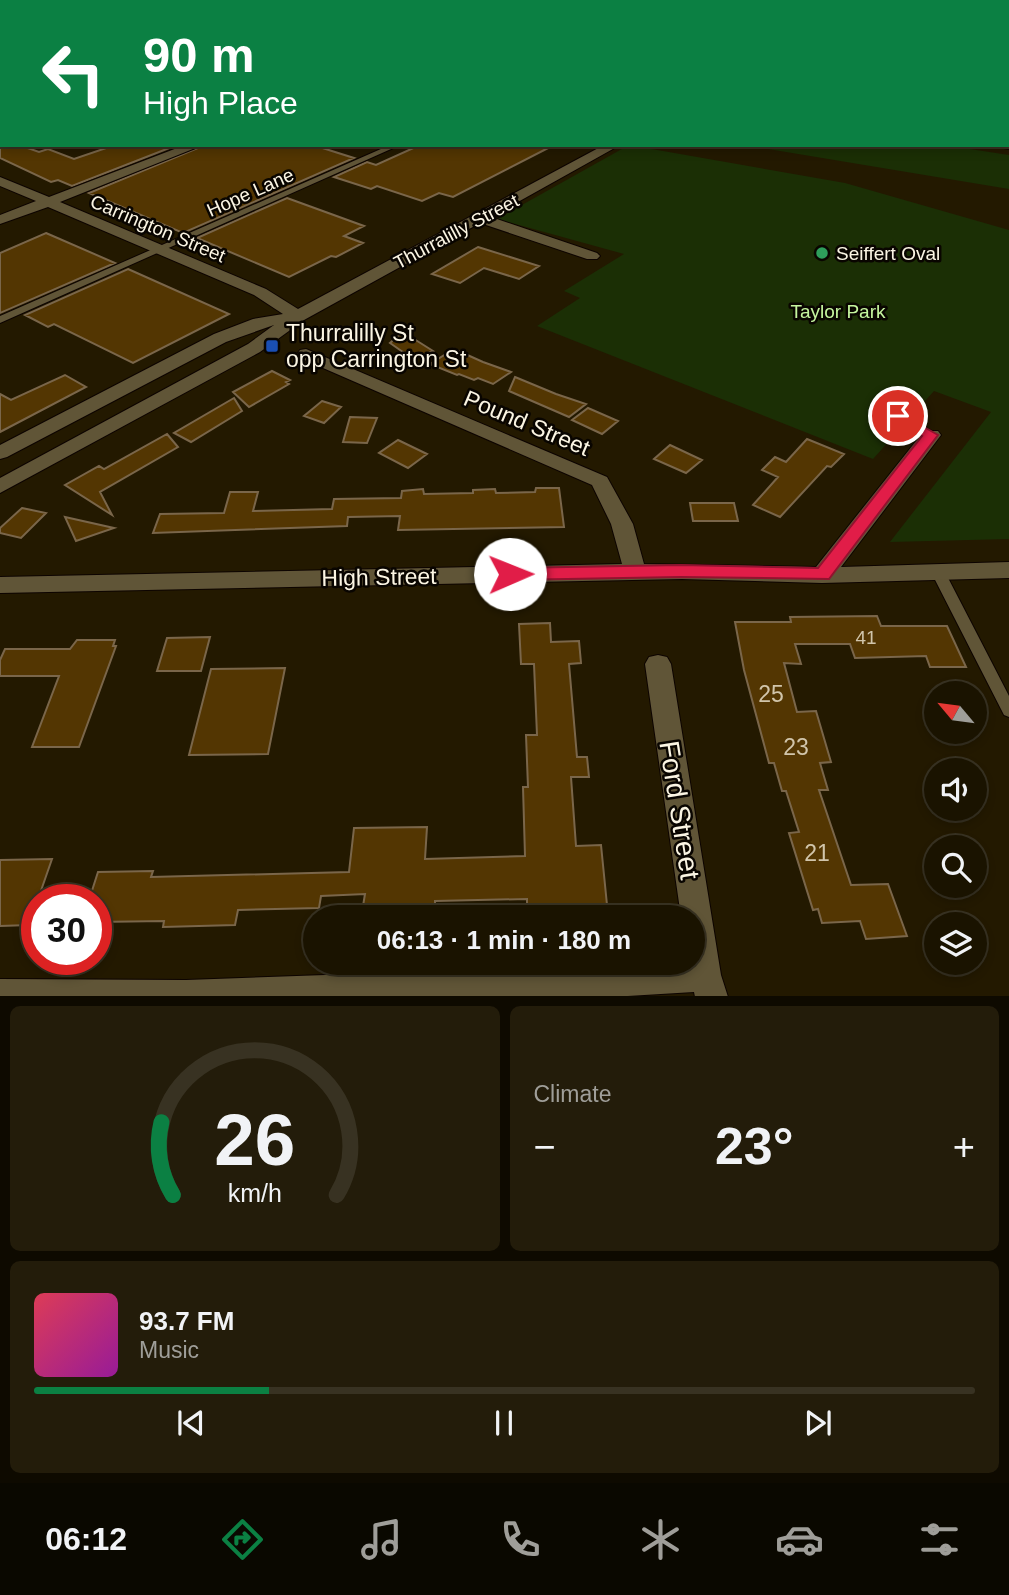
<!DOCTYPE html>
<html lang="en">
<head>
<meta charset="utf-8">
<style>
  :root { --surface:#1a1300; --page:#231c0a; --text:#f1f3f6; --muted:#9f9e99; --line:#383222; --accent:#0b8043 }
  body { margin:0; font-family:Helvetica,sans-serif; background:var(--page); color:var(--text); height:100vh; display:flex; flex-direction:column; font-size:26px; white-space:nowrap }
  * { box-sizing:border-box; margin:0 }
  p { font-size:23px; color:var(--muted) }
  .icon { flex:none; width:38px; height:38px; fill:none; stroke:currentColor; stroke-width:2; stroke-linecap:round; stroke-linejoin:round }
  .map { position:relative; height:996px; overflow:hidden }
  .side { display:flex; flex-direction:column; gap:10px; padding:10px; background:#0e0a00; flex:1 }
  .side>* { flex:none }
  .banner { position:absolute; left:0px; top:0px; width:1010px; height:147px; box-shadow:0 4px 10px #0003,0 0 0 2px var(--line); background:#0b8043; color:#fff; overflow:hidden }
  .needle { width:46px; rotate:299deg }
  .buttons { position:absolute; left:924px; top:681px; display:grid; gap:14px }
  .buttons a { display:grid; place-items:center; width:63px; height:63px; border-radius:50%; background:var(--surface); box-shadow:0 4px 10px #0003,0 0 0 2px var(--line); font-size:35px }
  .speed { position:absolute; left:21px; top:884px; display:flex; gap:14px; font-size:35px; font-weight:700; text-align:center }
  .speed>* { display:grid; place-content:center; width:91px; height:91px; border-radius:50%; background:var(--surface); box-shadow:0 4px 10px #0003,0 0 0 2px var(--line); line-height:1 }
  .speed .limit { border:10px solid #d22; background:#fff; color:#111 }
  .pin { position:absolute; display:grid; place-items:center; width:60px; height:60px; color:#fff; margin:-30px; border:4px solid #fff; border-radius:50%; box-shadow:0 2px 7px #0007 }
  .me { position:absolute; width:77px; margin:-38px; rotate:89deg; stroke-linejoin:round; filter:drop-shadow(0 0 5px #0008) }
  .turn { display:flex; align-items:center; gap:24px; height:147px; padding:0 28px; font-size:32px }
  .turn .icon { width:91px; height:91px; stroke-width:2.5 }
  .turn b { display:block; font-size:49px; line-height:60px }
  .big { font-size:52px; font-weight:700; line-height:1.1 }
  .side .card { flex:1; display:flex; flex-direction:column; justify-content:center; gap:10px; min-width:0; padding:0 24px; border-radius:10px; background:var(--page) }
  .side .dial { align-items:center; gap:0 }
  .dial svg { height:182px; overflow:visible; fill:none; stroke:var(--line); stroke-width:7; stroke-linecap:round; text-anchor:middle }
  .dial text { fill:var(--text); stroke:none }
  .song { display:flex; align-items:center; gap:21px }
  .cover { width:84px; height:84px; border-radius:10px; background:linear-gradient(135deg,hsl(350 70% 55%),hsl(300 70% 35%)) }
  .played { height:7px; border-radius:4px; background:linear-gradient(90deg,var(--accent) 25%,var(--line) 25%) }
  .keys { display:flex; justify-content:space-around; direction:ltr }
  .heat { display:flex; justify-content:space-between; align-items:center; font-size:38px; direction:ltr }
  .side .tiles { flex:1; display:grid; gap:10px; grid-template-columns:1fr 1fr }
  .card:last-child { grid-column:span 2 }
  .trip { position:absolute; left:303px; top:905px; width:402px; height:70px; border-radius:35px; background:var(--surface); box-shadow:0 4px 10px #0003,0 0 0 2px var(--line); font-weight:700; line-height:70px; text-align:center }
  .tabs { display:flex; height:112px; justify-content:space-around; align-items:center; background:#0a0800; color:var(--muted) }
  .tabs .icon { width:49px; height:49px }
  .tabs .on { color:var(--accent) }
  .tabs b { font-size:32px; color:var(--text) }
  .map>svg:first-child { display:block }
  .green { fill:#1b2f05 }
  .building { fill:#533602; stroke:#7a664a; stroke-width:2 }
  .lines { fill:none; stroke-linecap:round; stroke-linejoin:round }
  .lane-casing { stroke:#0d0400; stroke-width:2 }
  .street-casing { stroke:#0d0400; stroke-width:2 }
  .primary-casing { stroke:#0d0400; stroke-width:2 }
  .lane { fill:#605537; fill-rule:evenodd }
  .street { fill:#605537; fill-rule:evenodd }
  .primary { fill:#887fa6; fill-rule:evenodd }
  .route { fill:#e11d48; stroke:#92132f; stroke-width:2 }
  .leisure-dot { fill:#2e9e5b; stroke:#090500; stroke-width:2.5 }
  .transit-dot { fill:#1a4fb4; stroke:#090500; stroke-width:2.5 }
  .labels { text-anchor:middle; stroke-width:5; stroke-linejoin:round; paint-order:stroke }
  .far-street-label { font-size:19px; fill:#fbf5e3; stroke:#090500 }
  .far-poi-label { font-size:19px; fill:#fbf5e3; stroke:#090500; text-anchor:start }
  .far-park-label { font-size:19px; fill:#c5f59e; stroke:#090500 }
  .number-label { font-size:19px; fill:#d1c5ab }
  .poi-label { font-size:23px; fill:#fbf5e3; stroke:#090500; text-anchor:start }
  .street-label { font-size:23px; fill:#fbf5e3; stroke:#090500 }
  .near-number-label { font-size:23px; fill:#d1c5ab }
  .near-street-label { font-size:28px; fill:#fbf5e3; stroke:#090500 }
</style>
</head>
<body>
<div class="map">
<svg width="1009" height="997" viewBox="0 0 1009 997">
  <rect width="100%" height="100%" fill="#231900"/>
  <path class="green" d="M 629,145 L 845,183 L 1009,230 L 1009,539 L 890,542 L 991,412 L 934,391 L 873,459 L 537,326 L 580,298 L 564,291 L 624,254 L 497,219 Z
    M 744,145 L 944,145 L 1009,155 L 1009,189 Z"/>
  <path class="building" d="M 0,138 L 2,145 L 19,145 L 39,152 L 48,149 L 74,159 L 115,145 L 177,145 L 72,186 L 58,180 L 51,182 L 0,158 Z
    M 205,145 L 313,145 L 354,158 L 183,233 L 89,193 Z
    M 420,145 L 554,145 L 453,197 L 439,193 L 422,201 L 377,186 L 371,189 L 334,177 L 367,162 L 376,165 Z
    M 287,198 L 364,226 L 344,236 L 363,243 L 336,257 L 331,256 L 289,277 L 197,238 Z
    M 46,233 L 115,263 L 0,313 L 0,253 Z
    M 478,247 L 539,266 L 519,279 L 484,268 L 460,283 L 432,274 Z
    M 128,269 L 229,314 L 133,363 L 54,324 L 48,327 L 25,315 Z
    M 403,332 L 433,351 L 413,359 L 390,343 Z
    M 454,349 L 483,362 L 511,372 L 493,384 L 478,378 L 474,380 L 459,374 L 457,375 L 430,364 Z
    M 272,371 L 290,380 L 286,382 L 289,384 L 249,407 L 233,392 Z
    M 65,375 L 86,387 L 0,432 L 0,394 L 11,400 Z
    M 515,377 L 556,394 L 586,404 L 569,417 L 509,391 Z
    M 234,398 L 242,411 L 191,442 L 174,433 Z
    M 322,401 L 341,407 L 324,423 L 304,416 Z
    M 588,408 L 618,421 L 602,434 L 572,420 Z
    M 350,417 L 377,418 L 367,443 L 343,442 Z
    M 167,434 L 178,447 L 100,492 L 112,515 L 65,485 L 99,466 L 104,469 Z
    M 807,439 L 844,454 L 831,467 L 827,466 L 780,517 L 753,505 L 778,477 L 762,470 L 775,457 L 786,462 Z
    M 398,440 L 427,454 L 408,468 L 379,453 Z
    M 670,445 L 702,460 L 686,473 L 654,459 Z
    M 536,488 L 559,488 L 564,527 L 398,530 L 400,516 L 348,517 L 347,526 L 153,533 L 160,514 L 224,513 L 230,492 L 258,492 L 253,511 L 332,509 L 334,499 L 401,498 L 402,491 L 423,489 L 424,494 L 473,493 L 473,490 L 495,489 L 496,493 L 535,492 Z
    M 690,503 L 734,503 L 738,521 L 693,521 Z
    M 22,508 L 46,513 L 21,538 L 0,533 L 0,528 Z
    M 65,517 L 114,528 L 76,541 Z
    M 877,616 L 881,626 L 947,626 L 966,667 L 930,667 L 926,656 L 855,658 L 850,644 L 795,644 L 801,664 L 784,663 L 797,712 L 816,711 L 831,762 L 820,763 L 828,790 L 819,790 L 851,885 L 888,884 L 907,936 L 866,939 L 860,921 L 822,923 L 818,909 L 813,910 L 789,833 L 799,832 L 786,791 L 782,791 L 774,763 L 769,763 L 744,670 L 735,622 L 791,622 L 790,617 Z
    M 550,623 L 551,642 L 579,641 L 581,663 L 569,664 L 577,757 L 587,757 L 589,777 L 571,777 L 576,846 L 601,845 L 608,915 L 527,917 L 527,899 L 435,901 L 435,905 L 363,906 L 365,894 L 321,896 L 319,908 L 238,910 L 235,925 L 163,927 L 164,921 L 96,922 L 96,900 L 89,900 L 98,872 L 153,871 L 151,877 L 349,872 L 354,828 L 427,827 L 425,859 L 525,856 L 523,787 L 528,787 L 526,735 L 537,735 L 534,664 L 521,664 L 519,624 Z
    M 210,637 L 201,671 L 157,671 L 167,638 Z
    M 77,640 L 115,640 L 113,646 L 116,646 L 79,747 L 32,747 L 59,676 L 0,676 L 0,660 L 5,649 L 70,649 Z
    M 285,668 L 268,754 L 189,755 L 211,669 Z
    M 52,859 L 29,925 L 0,926 L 0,860 Z"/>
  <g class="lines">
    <g class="lane-casing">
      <path id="lane" d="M 390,145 L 400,145 L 0,323 L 0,316 Z
        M 882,404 L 935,433 L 937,435 L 935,437 L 927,437 L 878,409 L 877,407 L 878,405 Z
        M 938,567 L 943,569 L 945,572 L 1009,696 L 1009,717 L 1004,715 L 931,572 L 933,569 Z"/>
    </g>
    <g class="street-casing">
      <path id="street" d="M 195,0 L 205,0 L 194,2 Z
        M 518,0 L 528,0 L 517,2 Z
        M 871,0 L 888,0 L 889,2 L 872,2 Z
        M 1008,57 L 1009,57 L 1009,63 L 1008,63 Z
        M 0,88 L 2,88 L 0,95 Z
        M 185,145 L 203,145 L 60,202 L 266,289 L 298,309 L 604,145 L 620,145 L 491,217 L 597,253 L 600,256 L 597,259 L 587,259 L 480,223 L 304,320 L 260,352 L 0,493 L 0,478 L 248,344 L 274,325 L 226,342 L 7,457 L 0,459 L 0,445 L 214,334 L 253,319 L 283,314 L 254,295 L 48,207 L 0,224 L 0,215 L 36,201 L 0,186 L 0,177 L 49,197 Z
        M 306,349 L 607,477 L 633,524 L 644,564 L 816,567 L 924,431 L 938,431 L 941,435 L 938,439 L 841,567 L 1009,562 L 1009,578 L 822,583 L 682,579 L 0,593 L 0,577 L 622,564 L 611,524 L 592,485 L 300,358 L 297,354 L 300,350 Z
        M 658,655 L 667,657 L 671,664 L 721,975 L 728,997 L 695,997 L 694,992 L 611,997 L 0,997 L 0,979 L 186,980 L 693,962 L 693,917 L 681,917 L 645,664 L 649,657 Z"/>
    </g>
    <g class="primary-casing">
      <path id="primary" d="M 0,24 L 2,24 L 2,30 L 0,30 Z
        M 1009,141 L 1009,149 L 1004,148 L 1002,145 L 1008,145 Z"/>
    </g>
    <use href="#lane" class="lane"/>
    <use href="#street" class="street"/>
    <use href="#primary" class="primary"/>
  </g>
  <path class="route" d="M 898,412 L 938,435 L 829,579 L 681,577 L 510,580 L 501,574 L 510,568 L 681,565 L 818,568 L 922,436 L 893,420 L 891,416 Z"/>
  <circle class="leisure-dot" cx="822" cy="253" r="7"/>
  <rect class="transit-dot" x="265" y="339" width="14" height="14" rx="3.5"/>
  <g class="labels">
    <g class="far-street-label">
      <text transform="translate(250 192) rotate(-24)" y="7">Hope Lane</text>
      <text transform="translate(158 228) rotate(23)" y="7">Carrington Street</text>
      <text transform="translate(456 231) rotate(-28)" y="7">Thurralilly Street</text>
    </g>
    <g class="far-poi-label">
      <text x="836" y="260">Seiffert Oval</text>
    </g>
    <g class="far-park-label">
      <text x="838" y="318">Taylor Park</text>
    </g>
    <g class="number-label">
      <text x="866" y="644">41</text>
    </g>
    <g class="poi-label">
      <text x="286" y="341">Thurralilly St<tspan x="286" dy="26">opp Carrington St</tspan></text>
    </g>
    <g class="street-label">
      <text transform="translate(527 423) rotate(23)" y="8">Pound Street</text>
      <text transform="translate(379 577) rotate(-1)" y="8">High Street</text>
    </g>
    <g class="near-number-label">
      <text x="771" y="702">25</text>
      <text x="796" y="755">23</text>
      <text x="817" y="861">21</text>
    </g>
    <g class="near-street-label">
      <text transform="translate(680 810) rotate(81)" y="10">Ford Street</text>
    </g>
  </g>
</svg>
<div class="buttons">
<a><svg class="needle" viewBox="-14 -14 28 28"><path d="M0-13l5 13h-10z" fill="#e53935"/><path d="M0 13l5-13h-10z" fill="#9f9e99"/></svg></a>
<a><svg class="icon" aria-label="sound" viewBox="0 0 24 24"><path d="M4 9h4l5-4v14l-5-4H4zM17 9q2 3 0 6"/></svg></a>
<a><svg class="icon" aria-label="search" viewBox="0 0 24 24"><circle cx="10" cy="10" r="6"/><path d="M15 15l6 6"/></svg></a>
<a><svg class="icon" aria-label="layers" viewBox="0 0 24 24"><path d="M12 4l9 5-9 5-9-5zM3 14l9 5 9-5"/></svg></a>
</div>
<div class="speed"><div class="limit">30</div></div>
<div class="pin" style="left:898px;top:416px;background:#d93025"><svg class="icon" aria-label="arrive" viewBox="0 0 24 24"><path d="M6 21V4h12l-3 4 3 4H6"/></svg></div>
<svg class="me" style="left:510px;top:574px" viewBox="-20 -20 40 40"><circle r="19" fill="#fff"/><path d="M0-13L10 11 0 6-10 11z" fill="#e11d48"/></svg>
<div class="trip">06:13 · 1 min · 180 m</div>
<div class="banner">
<div class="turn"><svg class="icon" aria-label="left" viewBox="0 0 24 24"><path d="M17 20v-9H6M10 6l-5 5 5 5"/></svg><div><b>90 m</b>High Place</div></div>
</div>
</div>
<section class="side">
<div class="tiles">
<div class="card dial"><svg viewBox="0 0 100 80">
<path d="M14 69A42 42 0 1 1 86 69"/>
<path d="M14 69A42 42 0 0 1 9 37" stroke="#0b8043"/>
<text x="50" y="56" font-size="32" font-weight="700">26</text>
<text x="50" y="72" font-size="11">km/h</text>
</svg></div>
<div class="card"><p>Climate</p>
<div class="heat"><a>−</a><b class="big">23°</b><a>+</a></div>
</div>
<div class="card">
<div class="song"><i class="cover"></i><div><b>93.7 FM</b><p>Music</p></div></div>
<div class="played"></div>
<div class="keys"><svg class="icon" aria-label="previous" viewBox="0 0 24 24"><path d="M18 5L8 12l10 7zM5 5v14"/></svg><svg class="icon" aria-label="pause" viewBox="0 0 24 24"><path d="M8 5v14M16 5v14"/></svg><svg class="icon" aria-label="next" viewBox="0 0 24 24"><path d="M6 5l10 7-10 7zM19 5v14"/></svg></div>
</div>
</div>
</section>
<nav class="tabs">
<b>06:12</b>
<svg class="icon on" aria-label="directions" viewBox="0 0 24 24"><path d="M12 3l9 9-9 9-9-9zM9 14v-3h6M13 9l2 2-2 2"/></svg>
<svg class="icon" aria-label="music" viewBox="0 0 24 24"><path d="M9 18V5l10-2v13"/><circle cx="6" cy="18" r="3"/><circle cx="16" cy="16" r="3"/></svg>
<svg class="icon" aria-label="phone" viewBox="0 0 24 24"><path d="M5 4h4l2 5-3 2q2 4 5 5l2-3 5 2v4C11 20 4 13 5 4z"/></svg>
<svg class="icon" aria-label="climate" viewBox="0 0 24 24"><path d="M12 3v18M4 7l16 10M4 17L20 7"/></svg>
<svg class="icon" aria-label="car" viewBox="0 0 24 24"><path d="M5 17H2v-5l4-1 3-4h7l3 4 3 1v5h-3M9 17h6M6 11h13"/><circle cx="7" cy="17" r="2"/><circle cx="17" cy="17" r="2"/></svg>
<svg class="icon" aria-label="filters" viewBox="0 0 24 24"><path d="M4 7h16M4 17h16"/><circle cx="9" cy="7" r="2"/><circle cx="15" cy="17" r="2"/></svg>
</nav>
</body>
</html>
